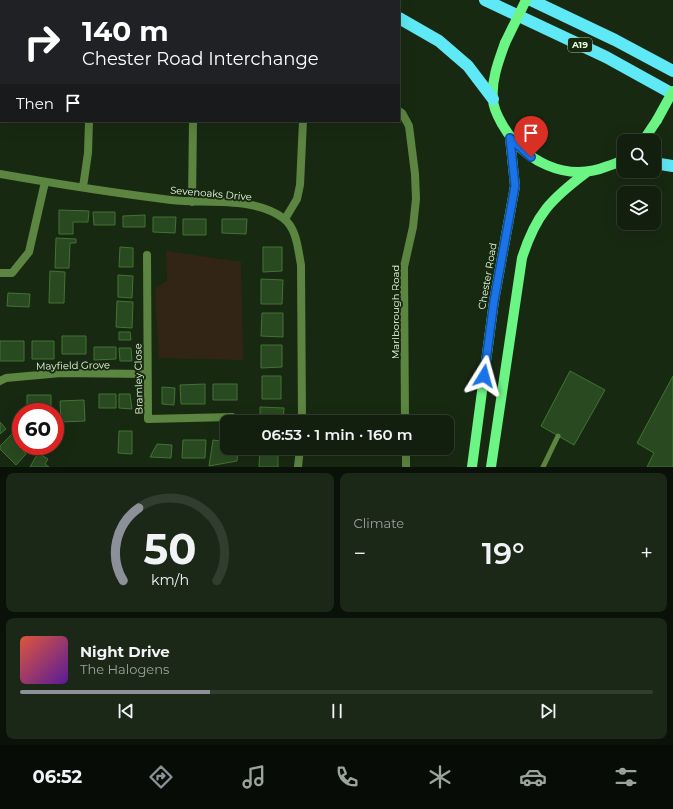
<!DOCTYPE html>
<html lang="en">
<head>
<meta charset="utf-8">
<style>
  :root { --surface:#121f0e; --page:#1b2717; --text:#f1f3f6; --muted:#9ca29e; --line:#313d2e; --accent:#8c9099 }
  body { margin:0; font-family:Montserrat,sans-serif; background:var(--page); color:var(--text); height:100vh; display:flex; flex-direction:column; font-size:15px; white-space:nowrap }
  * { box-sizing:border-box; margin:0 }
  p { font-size:13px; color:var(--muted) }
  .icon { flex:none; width:22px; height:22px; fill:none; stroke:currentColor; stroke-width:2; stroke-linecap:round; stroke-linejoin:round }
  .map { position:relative; height:467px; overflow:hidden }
  .side { display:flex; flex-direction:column; gap:6px; padding:6px; background:#0a1108; flex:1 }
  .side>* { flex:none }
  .top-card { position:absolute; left:0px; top:0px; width:400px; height:122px; box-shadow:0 4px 16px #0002,0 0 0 1px var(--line); background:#202124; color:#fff; overflow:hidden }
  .controls { position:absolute; left:617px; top:134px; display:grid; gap:8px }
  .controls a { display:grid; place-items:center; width:44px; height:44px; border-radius:8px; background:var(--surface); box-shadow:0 4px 16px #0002,0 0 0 1px var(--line); font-size:20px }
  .speed { position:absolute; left:12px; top:403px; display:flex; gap:8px; font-size:20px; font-weight:700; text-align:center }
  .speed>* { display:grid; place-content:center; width:52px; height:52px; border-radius:50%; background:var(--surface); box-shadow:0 4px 16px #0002,0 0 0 1px var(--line); line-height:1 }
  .speed .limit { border:6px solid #d22; background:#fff; color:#111 }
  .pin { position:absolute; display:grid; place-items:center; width:34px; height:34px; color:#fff; margin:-41px -17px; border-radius:50% 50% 50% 0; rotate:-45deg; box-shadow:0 0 4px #0007 }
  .pin .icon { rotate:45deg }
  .me { position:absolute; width:44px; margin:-22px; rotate:8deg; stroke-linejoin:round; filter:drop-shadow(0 0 3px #0008) }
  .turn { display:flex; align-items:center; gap:14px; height:84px; padding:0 16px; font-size:18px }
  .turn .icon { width:52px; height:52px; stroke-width:2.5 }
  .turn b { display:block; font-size:28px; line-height:34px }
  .then { display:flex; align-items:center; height:38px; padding:0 16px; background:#0003; gap:8px; font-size:15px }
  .big { font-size:30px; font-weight:600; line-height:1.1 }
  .side .card { flex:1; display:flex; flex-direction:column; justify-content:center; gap:6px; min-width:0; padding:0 14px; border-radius:8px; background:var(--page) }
  .side .dial { align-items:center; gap:0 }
  .dial svg { height:104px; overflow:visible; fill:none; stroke:var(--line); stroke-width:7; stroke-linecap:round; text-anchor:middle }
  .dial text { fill:var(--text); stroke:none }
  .song { display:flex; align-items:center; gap:12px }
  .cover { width:48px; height:48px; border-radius:6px; background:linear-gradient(135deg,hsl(10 70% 55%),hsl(270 70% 35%)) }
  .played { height:4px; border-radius:2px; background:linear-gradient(90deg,var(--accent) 30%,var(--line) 30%) }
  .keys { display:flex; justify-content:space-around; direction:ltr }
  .heat { display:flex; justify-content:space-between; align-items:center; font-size:22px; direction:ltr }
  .side .tiles { flex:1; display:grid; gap:6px; grid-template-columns:1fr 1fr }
  .card:last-child { grid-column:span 2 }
  .trip { position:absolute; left:220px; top:415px; width:234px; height:40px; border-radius:8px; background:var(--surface); box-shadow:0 4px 16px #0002,0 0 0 1px var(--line); font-weight:600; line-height:40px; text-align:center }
  .dock { display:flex; height:64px; justify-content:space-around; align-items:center; background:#070c06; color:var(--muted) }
  .dock .icon { width:28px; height:28px }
  .dock .current { color:var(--accent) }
  .dock b { font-size:18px; color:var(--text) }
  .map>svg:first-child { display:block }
  .green { fill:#322516 }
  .building { fill:#294920; stroke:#427333 }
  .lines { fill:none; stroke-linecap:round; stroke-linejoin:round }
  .lane { stroke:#5b8541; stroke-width:5 }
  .street { stroke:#5b8541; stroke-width:8 }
  .primary { stroke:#6bf585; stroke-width:10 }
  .highway { stroke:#5fe8f5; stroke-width:12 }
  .primary-bridge { stroke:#6bf585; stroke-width:10 }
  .route-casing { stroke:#114b97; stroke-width:10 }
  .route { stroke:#1a73e8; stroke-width:7 }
  .labels { text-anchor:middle; stroke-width:4; stroke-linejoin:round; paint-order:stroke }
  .shield { fill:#182912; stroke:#a9bd9f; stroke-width:1 }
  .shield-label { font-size:9px; font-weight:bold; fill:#e7fddc }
  .street-label { font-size:10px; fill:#e7fddc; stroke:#182912 }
</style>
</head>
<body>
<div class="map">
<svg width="673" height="467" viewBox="0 0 673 467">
  <rect width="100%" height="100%" fill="#182912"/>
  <path class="green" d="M 166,251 L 241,262 L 243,360 L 159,358 L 155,288 L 167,281 Z"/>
  <path class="building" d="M 59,210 L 89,211 L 88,222 L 73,222 L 73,234 L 59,234 Z
    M 93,212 L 115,212 L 115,225 L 94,225 Z
    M 145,215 L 145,227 L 123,227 L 123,216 Z
    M 153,217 L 176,217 L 175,233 L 153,232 Z
    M 183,219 L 206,219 L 206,235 L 183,235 Z
    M 222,219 L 247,219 L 246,234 L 222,233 Z
    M 56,238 L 76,239 L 76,243 L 70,243 L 69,268 L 55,268 Z
    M 120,247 L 133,248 L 133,267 L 119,267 Z
    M 263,247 L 282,247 L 282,271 L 263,272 Z
    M 50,271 L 65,272 L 64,303 L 49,303 Z
    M 118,275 L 133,276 L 132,298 L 118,297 Z
    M 261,279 L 283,280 L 282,304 L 261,304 Z
    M 8,293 L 30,294 L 29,307 L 7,306 Z
    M 117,301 L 133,302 L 132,328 L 116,327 Z
    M 262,313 L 283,313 L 283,337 L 261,336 Z
    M 119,332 L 130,332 L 131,340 L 119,340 Z
    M 62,336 L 86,336 L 86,354 L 62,354 Z
    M 0,341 L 24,341 L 24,361 L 0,361 Z
    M 32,341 L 54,341 L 54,359 L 32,359 Z
    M 261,345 L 282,345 L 282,367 L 261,368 Z
    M 94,347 L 116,347 L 116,359 L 94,360 Z
    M 119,348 L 131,348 L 132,361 L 120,361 Z
    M 570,371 L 605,390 L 574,445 L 541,426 Z
    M 262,376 L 281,376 L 281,399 L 262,399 Z
    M 673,376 L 673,467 L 647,467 L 654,453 L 637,443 Z
    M 205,384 L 205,404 L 181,404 L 180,385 Z
    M 213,384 L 237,384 L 237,400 L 213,400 Z
    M 162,387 L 175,388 L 174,405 L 162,404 Z
    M 99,394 L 116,394 L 116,408 L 99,408 Z
    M 119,394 L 130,394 L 132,409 L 119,408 Z
    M 27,395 L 51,395 L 51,412 L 27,412 Z
    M 84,400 L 85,421 L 61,422 L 60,401 Z
    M 260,407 L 284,408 L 283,422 L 260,422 Z
    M 0,422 L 6,429 L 0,434 Z
    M 16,430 L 21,435 L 21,443 L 19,446 L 26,454 L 16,465 L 0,449 L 0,446 Z
    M 119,431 L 132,431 L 132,454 L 118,453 Z
    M 183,440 L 206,440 L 205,458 L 182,458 Z
    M 213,440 L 227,442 L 227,448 L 238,448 L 237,461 L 209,466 Z
    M 157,444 L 172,445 L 171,458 L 150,457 Z
    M 260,449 L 278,450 L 278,467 L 259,467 Z
    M 38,453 L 48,459 L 45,464 L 49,467 L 30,467 Z"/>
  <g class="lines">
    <path class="lane" d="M 543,467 L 558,436"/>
    <path class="street" d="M 399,111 L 402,113 L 409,126 L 415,174 L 416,199 L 413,227 L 404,267 L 405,422
      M 0,174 C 57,184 114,193 171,200 C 206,204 253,196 283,218 C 297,228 298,250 301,265 L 302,422
      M 83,187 L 88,153 L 89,121
      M 192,202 L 193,121
      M 285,219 L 297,199 L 300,185 L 303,121
      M 147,255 L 148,419 L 232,417
      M 0,273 L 12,273 L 29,252 L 45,182
      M 0,381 L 6,378 L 61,373 L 147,374
      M 406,448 L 406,467
      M 298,467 L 300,448"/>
    <path class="primary" d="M 505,43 C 499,60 491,80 493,99 C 493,107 498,117 502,124 C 523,161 566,183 608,166 C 613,164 619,163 624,159
      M 643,141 L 657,120
      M 472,467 L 494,301 L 515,186 L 510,138
      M 491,467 L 522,258 C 536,214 551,199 587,172"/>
    <path class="highway" d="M 368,0 L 369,1
      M 485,0 L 606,57 L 673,94
      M 531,0 L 615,40 L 673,71
      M 399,18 L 439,41 L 468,66 L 493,99
      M 622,161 L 624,161
      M 654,163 L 673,166"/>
    <path class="primary-bridge" d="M 505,43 L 526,0
      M 657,120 L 673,91"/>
  </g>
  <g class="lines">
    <g class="route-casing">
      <path id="route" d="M 484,376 L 494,301 L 515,186 L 510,138 L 531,157"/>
    </g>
    <use href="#route" class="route"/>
  </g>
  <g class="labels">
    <rect class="shield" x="568" y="38" width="24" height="14" rx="3"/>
    <g class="shield-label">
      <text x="580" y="48">A19</text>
    </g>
    <g class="street-label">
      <text transform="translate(211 193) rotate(5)" y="4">Sevenoaks Drive</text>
      <text transform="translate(487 276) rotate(-80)" y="4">Chester Road</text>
      <text transform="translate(395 312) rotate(-90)" y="4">Marlborough Road</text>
      <text transform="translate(73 365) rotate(-1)" y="4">Mayfield Grove</text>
      <text transform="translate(138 379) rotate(-91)" y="4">Bramley Close</text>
    </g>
  </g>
</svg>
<div class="controls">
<a><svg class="icon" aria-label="search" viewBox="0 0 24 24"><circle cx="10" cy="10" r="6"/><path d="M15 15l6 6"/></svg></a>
<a><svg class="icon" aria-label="layers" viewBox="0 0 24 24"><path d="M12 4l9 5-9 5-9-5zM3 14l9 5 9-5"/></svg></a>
</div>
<div class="speed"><div class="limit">60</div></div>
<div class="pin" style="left:531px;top:157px;background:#d93025"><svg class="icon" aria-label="arrive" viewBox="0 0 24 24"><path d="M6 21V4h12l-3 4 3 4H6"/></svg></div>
<svg class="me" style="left:484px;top:376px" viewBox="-20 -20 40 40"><path d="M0-17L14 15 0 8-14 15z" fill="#1a73e8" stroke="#fff" stroke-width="4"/></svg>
<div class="trip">06:53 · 1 min · 160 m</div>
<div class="top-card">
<div class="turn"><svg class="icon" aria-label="right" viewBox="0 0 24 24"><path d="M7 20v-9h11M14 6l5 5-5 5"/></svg><div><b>140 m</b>Chester Road Interchange</div></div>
<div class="then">Then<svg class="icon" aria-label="arrive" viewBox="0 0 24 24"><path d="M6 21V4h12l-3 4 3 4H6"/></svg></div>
</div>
</div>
<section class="side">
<div class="tiles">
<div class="card dial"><svg viewBox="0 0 100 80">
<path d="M14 69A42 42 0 1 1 86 69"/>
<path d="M14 69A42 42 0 0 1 26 13" stroke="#8c9099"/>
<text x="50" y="56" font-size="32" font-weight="700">50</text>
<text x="50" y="72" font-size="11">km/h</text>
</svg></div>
<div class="card"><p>Climate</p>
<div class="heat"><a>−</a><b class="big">19°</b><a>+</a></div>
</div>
<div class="card">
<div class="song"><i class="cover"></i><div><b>Night Drive</b><p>The Halogens</p></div></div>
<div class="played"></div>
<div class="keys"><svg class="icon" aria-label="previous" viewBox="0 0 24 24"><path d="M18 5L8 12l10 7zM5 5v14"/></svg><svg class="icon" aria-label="pause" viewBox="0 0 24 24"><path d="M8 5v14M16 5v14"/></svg><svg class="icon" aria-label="next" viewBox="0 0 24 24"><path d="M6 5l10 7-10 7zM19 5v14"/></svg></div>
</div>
</div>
</section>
<nav class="dock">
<b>06:52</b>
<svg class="icon current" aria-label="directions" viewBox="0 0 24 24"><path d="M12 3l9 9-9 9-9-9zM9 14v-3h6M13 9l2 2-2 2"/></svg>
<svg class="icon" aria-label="music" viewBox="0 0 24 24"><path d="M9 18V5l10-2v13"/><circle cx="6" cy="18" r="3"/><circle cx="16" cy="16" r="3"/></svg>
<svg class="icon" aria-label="phone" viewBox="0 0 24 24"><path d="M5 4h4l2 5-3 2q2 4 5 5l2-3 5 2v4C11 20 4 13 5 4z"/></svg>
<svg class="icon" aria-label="climate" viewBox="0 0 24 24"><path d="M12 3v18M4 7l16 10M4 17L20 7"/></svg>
<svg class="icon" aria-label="car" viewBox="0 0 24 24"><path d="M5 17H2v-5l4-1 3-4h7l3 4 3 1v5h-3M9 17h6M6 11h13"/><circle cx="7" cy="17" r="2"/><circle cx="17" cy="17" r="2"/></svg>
<svg class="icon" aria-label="filters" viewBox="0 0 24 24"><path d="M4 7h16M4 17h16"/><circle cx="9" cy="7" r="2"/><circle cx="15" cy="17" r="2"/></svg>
</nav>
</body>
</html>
